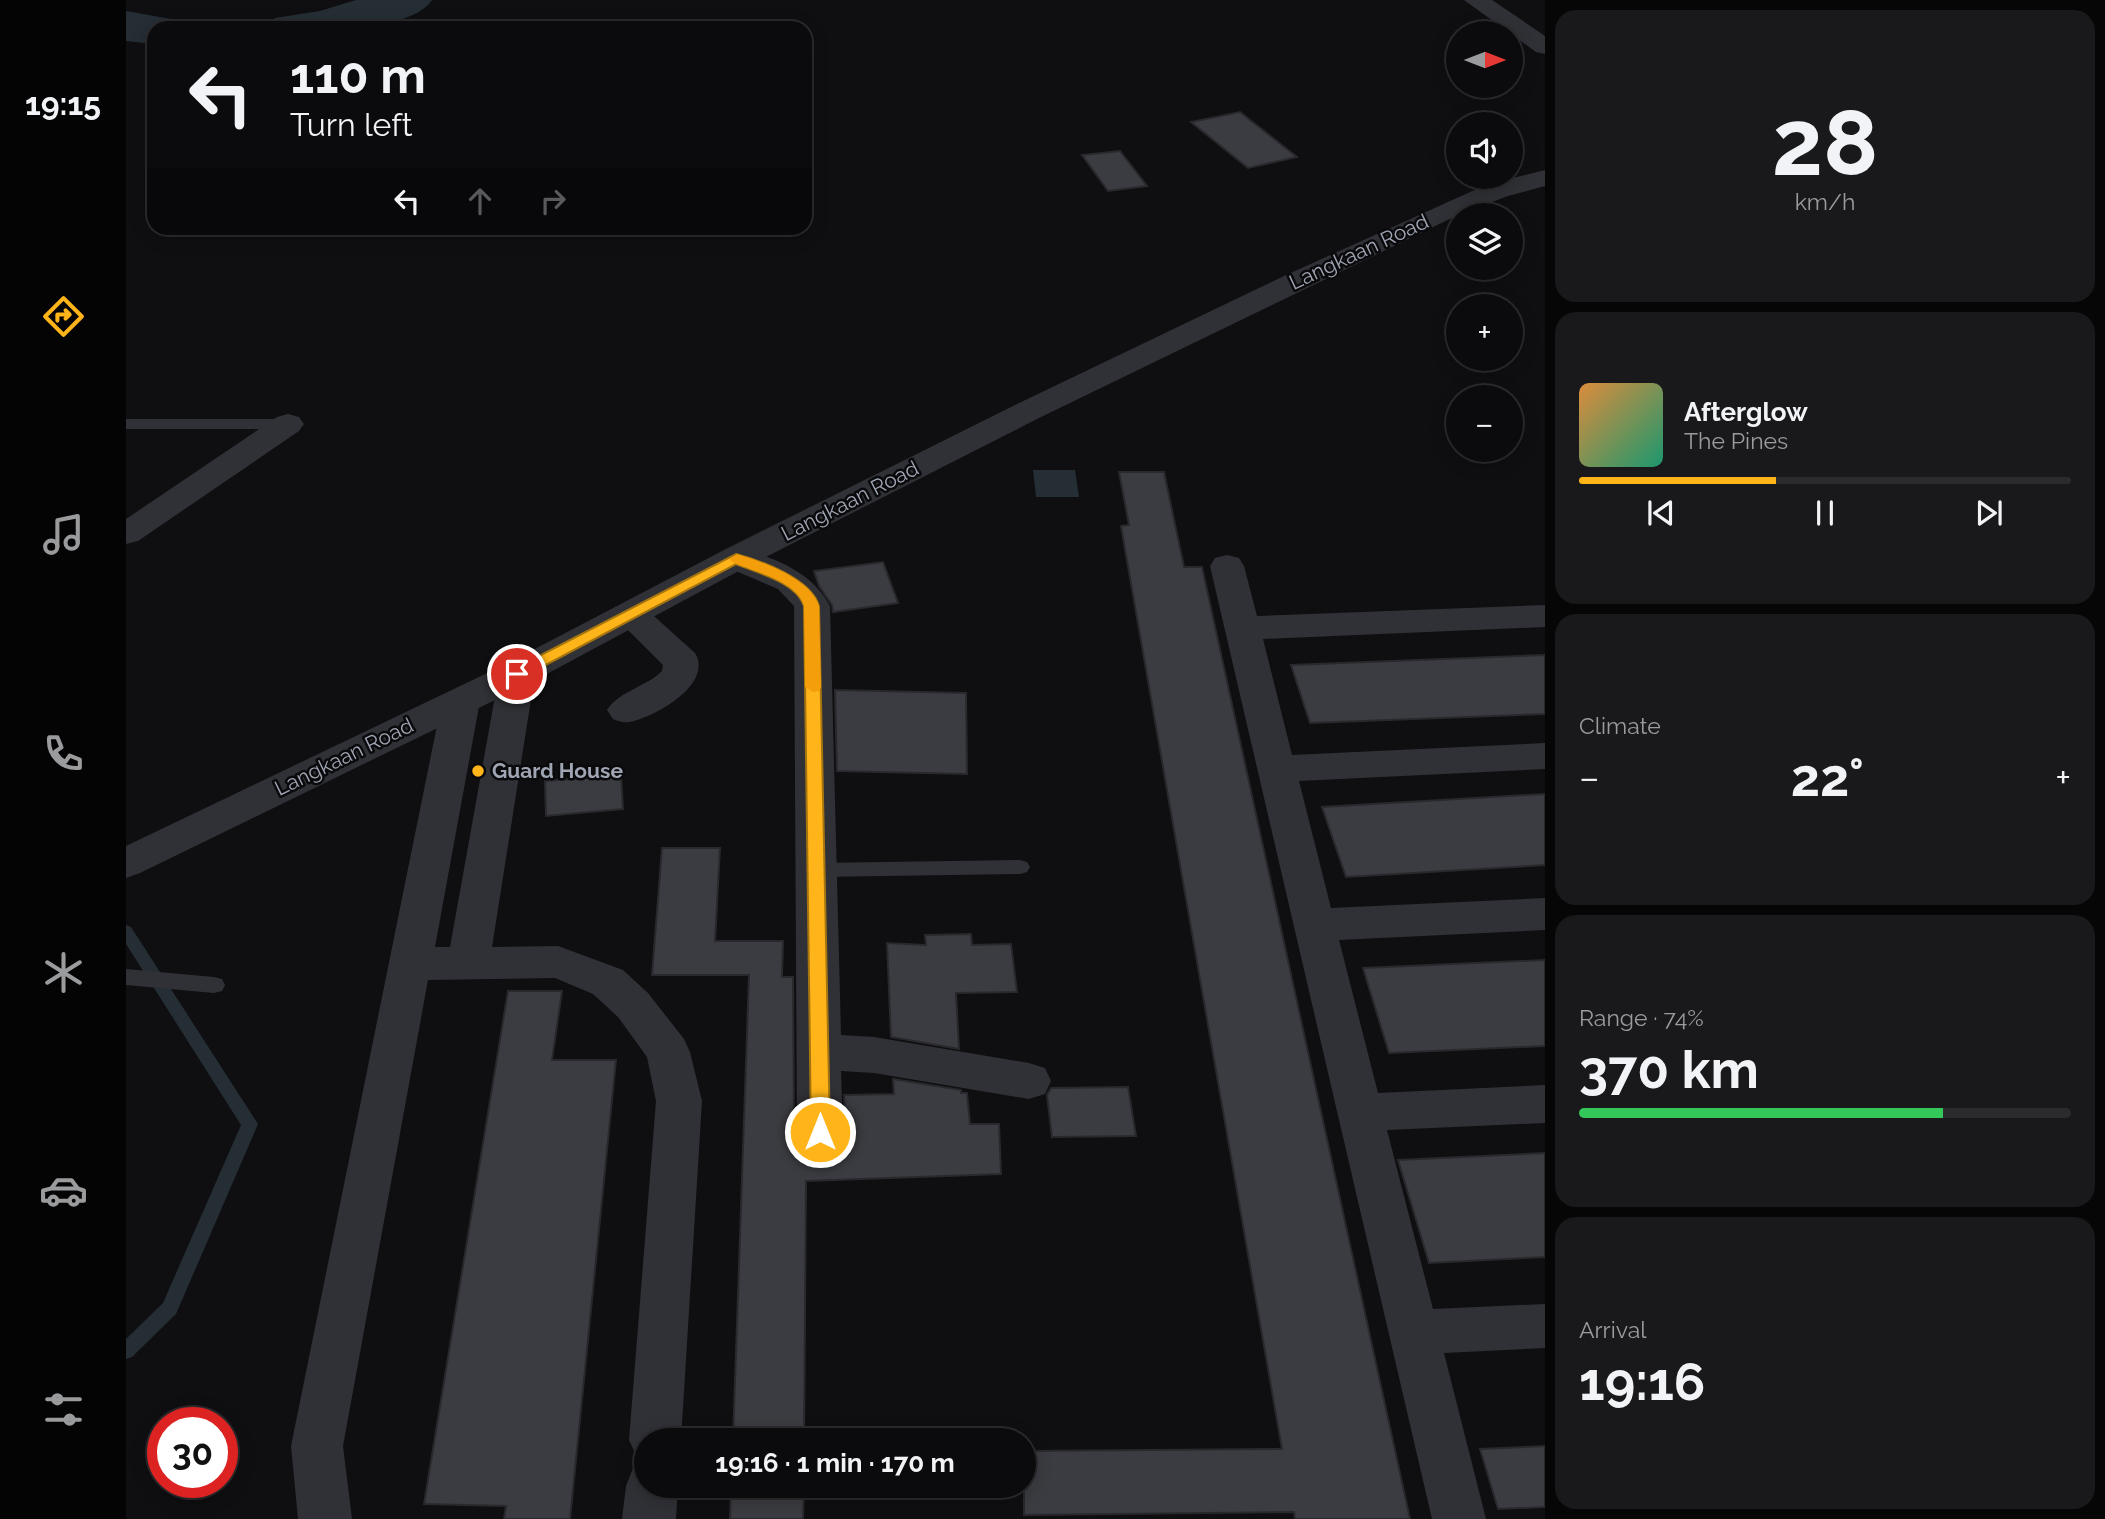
<!DOCTYPE html>
<html lang="en">
<head>
<meta charset="utf-8">
<style>
  :root { --surface:#0b0b0d; --page:#19191b; --text:#f1f3f6; --muted:#9a9b9d; --line:#2b2b2e; --accent:#ffb419 }
  body { margin:0; font-family:Raleway,sans-serif; background:var(--page); color:var(--text); height:100vh; display:flex; flex-direction:column; font-size:26px; white-space:nowrap }
  * { box-sizing:border-box; margin:0 }
  p { font-size:23px; color:var(--muted) }
  .icon { flex:none; width:38px; height:38px; fill:none; stroke:currentColor; stroke-width:2; stroke-linecap:round; stroke-linejoin:round }
  .map { position:relative; flex:1; overflow:hidden }
  .drawer { display:flex; flex-direction:column; gap:10px; padding:10px; background:#060607; width:560px }
  .drawer>* { flex:none }
  .banner { position:absolute; left:21px; top:21px; width:665px; height:214px; border-radius:21px; box-shadow:0 4px 18px #0003,0 0 0 2px var(--line); background:#0b0b0d; color:var(--text); overflow:hidden }
  .needle { width:46px; rotate:90deg }
  .controls { position:absolute; left:1320px; top:21px; display:grid; gap:14px }
  .controls a { display:grid; place-items:center; width:77px; height:77px; border-radius:50%; background:var(--surface); box-shadow:0 4px 18px #0003,0 0 0 2px var(--line); font-size:35px }
  .speed { position:absolute; left:21px; top:1407px; display:flex; gap:14px; font-size:35px; font-weight:700; text-align:center }
  .speed>* { display:grid; place-content:center; width:91px; height:91px; border-radius:50%; background:var(--surface); box-shadow:0 4px 18px #0003,0 0 0 2px var(--line); line-height:1 }
  .speed .limit { border:10px solid #d22; background:#fff; color:#111 }
  .pin { position:absolute; display:grid; place-items:center; width:60px; height:60px; color:#fff; margin:-30px; border:4px solid #fff; border-radius:50%; box-shadow:0 2px 7px #0007 }
  .me { position:absolute; width:77px; margin:-38px; rotate:0deg; stroke-linejoin:round; filter:drop-shadow(0 0 5px #0008) }
  .turn { display:flex; align-items:center; gap:24px; height:147px; padding:0 28px; font-size:32px }
  .turn .icon { width:91px; height:91px; stroke-width:2.5 }
  .turn b { display:block; font-size:49px; line-height:60px }
  .lanes { display:flex; align-items:center; height:66px; padding:0 28px; background:#0003; justify-content:center; gap:35px; direction:ltr }
  .lanes .off { opacity:.35 }
  .big { font-size:52px; font-weight:700; line-height:1.1 }
  .drawer .tile { flex:1; display:flex; flex-direction:column; justify-content:center; gap:10px; min-width:0; padding:0 24px; border-radius:21px; background:var(--page) }
  .drawer .dial { align-items:center; gap:0 }
  .dial b { font-size:91px; line-height:1 }
  .song { display:flex; align-items:center; gap:21px }
  .cover { width:84px; height:84px; border-radius:10px; background:linear-gradient(135deg,hsl(30 70% 55%),hsl(160 70% 35%)) }
  .played { height:7px; border-radius:4px; background:linear-gradient(90deg,var(--accent) 40%,var(--line) 40%) }
  .keys { display:flex; justify-content:space-around; direction:ltr }
  .heat { display:flex; justify-content:space-between; align-items:center; font-size:38px; direction:ltr }
  .charge { height:10px; border-radius:5px; background:linear-gradient(90deg,#34c759 74%,var(--line) 0) }
  .trip { position:absolute; left:508px; top:1428px; width:402px; height:70px; border-radius:35px; background:var(--surface); box-shadow:0 4px 18px #0003,0 0 0 2px var(--line); font-weight:700; line-height:70px; text-align:center }
  main { display:flex; flex:1; min-height:0 }
  .menu { display:flex; flex-direction:column; width:126px; justify-content:space-around; align-items:center; background:#040405; color:var(--muted) }
  .menu .icon { width:49px; height:49px }
  .menu .current { color:var(--accent) }
  .menu b { font-size:32px; color:var(--text) }
  .map>svg:first-child { display:block }
  .water { fill:#252e35 }
  .lines { fill:none; stroke-linecap:round; stroke-linejoin:round }
  .stream { fill:#252e35; fill-rule:evenodd }
  .river { fill:#252e35; fill-rule:evenodd }
  .building { fill:#3b3c41; stroke:#29292d; stroke-width:2 }
  .service { fill:#303136; fill-rule:evenodd }
  .minor { fill:#303136; fill-rule:evenodd }
  .tertiary { fill:#303136; fill-rule:evenodd }
  .route { fill:#ffb419; stroke:#a67510; stroke-width:2 }
  .slow { fill:#f59e0b }
  .poi-dot { fill:#ffb419; stroke:#0a0a0c; stroke-width:2.5 }
  .labels { text-anchor:middle; stroke-width:5; stroke-linejoin:round; paint-order:stroke }
  .street-label { font-size:21px; fill:#9fa5b3; stroke:#0a0a0c }
  .poi-label { font-size:21px; font-weight:bold; fill:#9fa5b3; stroke:#0a0a0c; text-anchor:start }
</style>
</head>
<body>
<main>
<nav class="menu">
<b>19:15</b>
<svg class="icon current" aria-label="directions" viewBox="0 0 24 24"><path d="M12 3l9 9-9 9-9-9zM9 14v-3h6M13 9l2 2-2 2"/></svg>
<svg class="icon" aria-label="music" viewBox="0 0 24 24"><path d="M9 18V5l10-2v13"/><circle cx="6" cy="18" r="3"/><circle cx="16" cy="16" r="3"/></svg>
<svg class="icon" aria-label="phone" viewBox="0 0 24 24"><path d="M5 4h4l2 5-3 2q2 4 5 5l2-3 5 2v4C11 20 4 13 5 4z"/></svg>
<svg class="icon" aria-label="climate" viewBox="0 0 24 24"><path d="M12 3v18M4 7l16 10M4 17L20 7"/></svg>
<svg class="icon" aria-label="car" viewBox="0 0 24 24"><path d="M5 17H2v-5l4-1 3-4h7l3 4 3 1v5h-3M9 17h6M6 11h13"/><circle cx="7" cy="17" r="2"/><circle cx="17" cy="17" r="2"/></svg>
<svg class="icon" aria-label="filters" viewBox="0 0 24 24"><path d="M4 7h16M4 17h16"/><circle cx="9" cy="7" r="2"/><circle cx="15" cy="17" r="2"/></svg>
</nav>
<div class="map">
<svg width="1419" height="1519" viewBox="0 0 1419 1519">
  <rect width="100%" height="100%" fill="#0f0f11"/>
  <path class="water" d="M 907,470 L 949,470 L 953,497 L 910,497 Z"/>
  <g class="lines">
    <path class="stream" d="M 0,925 L 5,927 L 132,1124 L 50,1314 L 6,1357 L 0,1359 L 0,1339 L 37,1303 L 115,1125 L 0,944 Z"/>
    <path class="river" d="M 230,0 L 306,0 C 282,35 181,28 141,28 L 149,18 L 194,11 Z
      M 0,11 L 45,19 L 52,28 L 28,28 L 28,44 L 0,41 Z"/>
  </g>
  <path class="building" d="M 1114,112 L 1171,157 L 1122,168 L 1065,122 Z
    M 994,151 L 1021,186 L 982,191 L 956,155 Z
    M 993,472 L 1038,472 L 1058,567 L 1076,567 L 1284,1519 L 1169,1519 L 1168,1512 L 898,1515 L 898,1451 L 1156,1449 L 995,526 L 1003,525 Z
    M 757,562 L 772,603 L 707,612 L 706,605 L 693,586 L 688,571 Z
    M 1419,655 L 1419,714 L 1184,723 L 1165,665 Z
    M 709,690 L 840,693 L 841,774 L 711,771 Z
    M 495,775 L 497,809 L 420,816 L 419,781 Z
    M 1419,794 L 1419,865 L 1220,877 L 1196,807 Z
    M 536,848 L 594,848 L 589,941 L 657,941 L 656,977 L 667,977 L 668,1132 L 677,1147 L 693,1153 L 711,1147 L 720,1132 L 718,1095 L 768,1094 L 767,1079 L 835,1090 L 835,1093 L 841,1093 L 844,1124 L 873,1124 L 875,1174 L 680,1181 L 678,1440 L 607,1440 L 623,975 L 526,975 Z
    M 845,934 L 846,945 L 885,944 L 891,992 L 830,993 L 833,1049 L 765,1037 L 761,943 L 800,945 L 799,935 Z
    M 1419,960 L 1419,1046 L 1263,1053 L 1237,968 Z
    M 382,991 L 436,991 L 426,1060 L 490,1060 L 444,1519 L 378,1519 L 380,1506 L 298,1504 Z
    M 1002,1087 L 1010,1136 L 926,1137 L 921,1095 L 925,1088 Z
    M 1419,1153 L 1419,1257 L 1303,1263 L 1272,1160 Z
    M 1419,1446 L 1419,1507 L 1372,1509 L 1354,1449 Z
    M 605,1486 L 678,1486 L 677,1519 L 604,1519 Z"/>
  <g class="lines">
    <path class="service" d="M 0,419 L 162,419 L 170,424 L 162,429 L 0,429 Z
      M 894,860 L 901,862 L 904,867 L 901,872 L 894,874 L 691,877 L 684,875 L 681,870 L 684,865 L 691,863 Z
      M 0,969 L 88,977 L 96,979 L 99,985 L 96,991 L 88,993 L 0,985 Z"/>
    <path class="minor" d="M 1338,0 L 1366,0 L 1419,36 L 1419,54 L 1410,52 Z
      M 162,414 L 173,417 L 178,424 L 173,431 L 12,541 L 0,544 L 0,519 L 151,417 Z
      M 610,547 C 647,557 686,571 704,606 L 715,1035 L 748,1037 L 903,1063 L 919,1068 L 925,1081 L 919,1094 L 903,1099 L 748,1073 L 715,1071 L 717,1132 L 710,1145 L 694,1151 L 678,1145 L 671,1132 L 668,606 L 652,589 L 598,566 L 593,558 L 598,550 Z
      M 1101,555 L 1113,558 L 1118,566 L 1131,616 L 1419,605 L 1419,627 L 1137,639 L 1166,755 L 1419,743 L 1419,769 L 1173,781 L 1205,908 L 1419,898 L 1419,930 L 1213,940 L 1252,1093 L 1419,1085 L 1419,1123 L 1261,1130 L 1307,1309 L 1419,1304 L 1419,1348 L 1318,1353 L 1360,1519 L 1306,1519 L 1084,566 L 1089,558 Z
      M 505,604 L 518,607 L 569,653 C 588,684 528,718 503,722 C 498,723 492,721 487,719 L 481,710 C 493,691 520,687 536,671 L 537,665 L 487,615 L 492,607 Z
      M 391,662 L 404,665 L 409,674 L 366,947 L 432,946 L 497,970 L 522,993 L 558,1039 L 564,1052 L 576,1101 L 555,1440 L 520,1440 L 520,1461 L 511,1457 L 503,1440 L 530,1101 L 521,1057 L 492,1017 L 467,994 L 429,978 L 302,980 L 217,1446 L 226,1519 L 172,1519 L 165,1446 L 316,701 L 322,692 L 335,688 L 348,692 L 354,701 L 309,947 L 324,947 L 373,674 L 378,665 Z
      M 520,1463 L 520,1486 L 552,1486 L 550,1519 L 496,1519 L 500,1486 L 507,1468 Z"/>
    <path class="tertiary" d="M 1419,170 L 1419,186 L 1382,196 L 1332,215 L 913,418 L 622,566 L 404,683 L 14,873 L 0,878 L 0,846 L 378,665 L 598,550 L 891,404 L 1158,276 L 1362,184 Z"/>
  </g>
  <path class="route" d="M 610,554 C 636,561 685,579 693,606 L 704,1132 L 701,1138 L 694,1140 L 688,1138 L 685,1132 L 678,606 C 671,582 631,573 610,564 L 397,677 L 391,679 L 384,674 L 386,670 Z"/>
  <path class="slow" d="M 611,554 C 637,562 685,579 693,606 L 695,687 L 693,691 L 687,692 L 679,687 L 678,606 C 671,581 628,572 606,562 L 604,559 Z"/>
  <circle class="poi-dot" cx="352" cy="771" r="7"/>
  <g class="labels">
    <g class="street-label">
      <text transform="translate(1233 252) rotate(-25)" y="7">Langkaan Road</text>
      <text transform="translate(724 501) rotate(-27)" y="7">Langkaan Road</text>
      <text transform="translate(218 757) rotate(-26)" y="7">Langkaan Road</text>
    </g>
    <g class="poi-label">
      <text x="366" y="778">Guard House</text>
    </g>
  </g>
</svg>
<div class="controls">
<a><svg class="needle" viewBox="-14 -14 28 28"><path d="M0-13l5 13h-10z" fill="#e53935"/><path d="M0 13l5-13h-10z" fill="#9a9b9d"/></svg></a>
<a><svg class="icon" aria-label="sound" viewBox="0 0 24 24"><path d="M4 9h4l5-4v14l-5-4H4zM17 9q2 3 0 6"/></svg></a>
<a><svg class="icon" aria-label="layers" viewBox="0 0 24 24"><path d="M12 4l9 5-9 5-9-5zM3 14l9 5 9-5"/></svg></a>
<a>+</a>
<a>−</a>
</div>
<div class="speed"><div class="limit">30</div></div>
<div class="pin" style="left:391px;top:674px;background:#d93025"><svg class="icon" aria-label="arrive" viewBox="0 0 24 24"><path d="M6 21V4h12l-3 4 3 4H6"/></svg></div>
<svg class="me" style="left:694px;top:1132px" viewBox="-20 -20 40 40"><circle r="17" fill="#ffb419" stroke="#fff" stroke-width="3"/><path d="M0-11L8 9 0 5-8 9z" fill="#fff"/></svg>
<div class="trip">19:16 · 1 min · 170 m</div>
<div class="banner">
<div class="turn"><svg class="icon" aria-label="left" viewBox="0 0 24 24"><path d="M17 20v-9H6M10 6l-5 5 5 5"/></svg><div><b>110 m</b>Turn left</div></div>
<div class="lanes"><svg class="icon" aria-label="left" viewBox="0 0 24 24"><path d="M17 20v-9H6M10 6l-5 5 5 5"/></svg><svg class="icon off" aria-label="ahead" viewBox="0 0 24 24"><path d="M12 20V5M6 11l6-6 6 6"/></svg><svg class="icon off" aria-label="right" viewBox="0 0 24 24"><path d="M7 20v-9h11M14 6l5 5-5 5"/></svg></div>
</div>
</div>
<section class="drawer">
<div class="tile dial"><b>28</b><p>km/h</p></div>
<div class="tile">
<div class="song"><i class="cover"></i><div><b>Afterglow</b><p>The Pines</p></div></div>
<div class="played"></div>
<div class="keys"><svg class="icon" aria-label="previous" viewBox="0 0 24 24"><path d="M18 5L8 12l10 7zM5 5v14"/></svg><svg class="icon" aria-label="pause" viewBox="0 0 24 24"><path d="M8 5v14M16 5v14"/></svg><svg class="icon" aria-label="next" viewBox="0 0 24 24"><path d="M6 5l10 7-10 7zM19 5v14"/></svg></div>
</div>
<div class="tile"><p>Climate</p>
<div class="heat"><a>−</a><b class="big">22°</b><a>+</a></div>
</div>
<div class="tile"><p>Range · 74%</p><b class="big">370 km</b><div class="charge"></div></div>
<div class="tile"><p>Arrival</p><b class="big">19:16</b></div>
</section>
</main>
</body>
</html>
